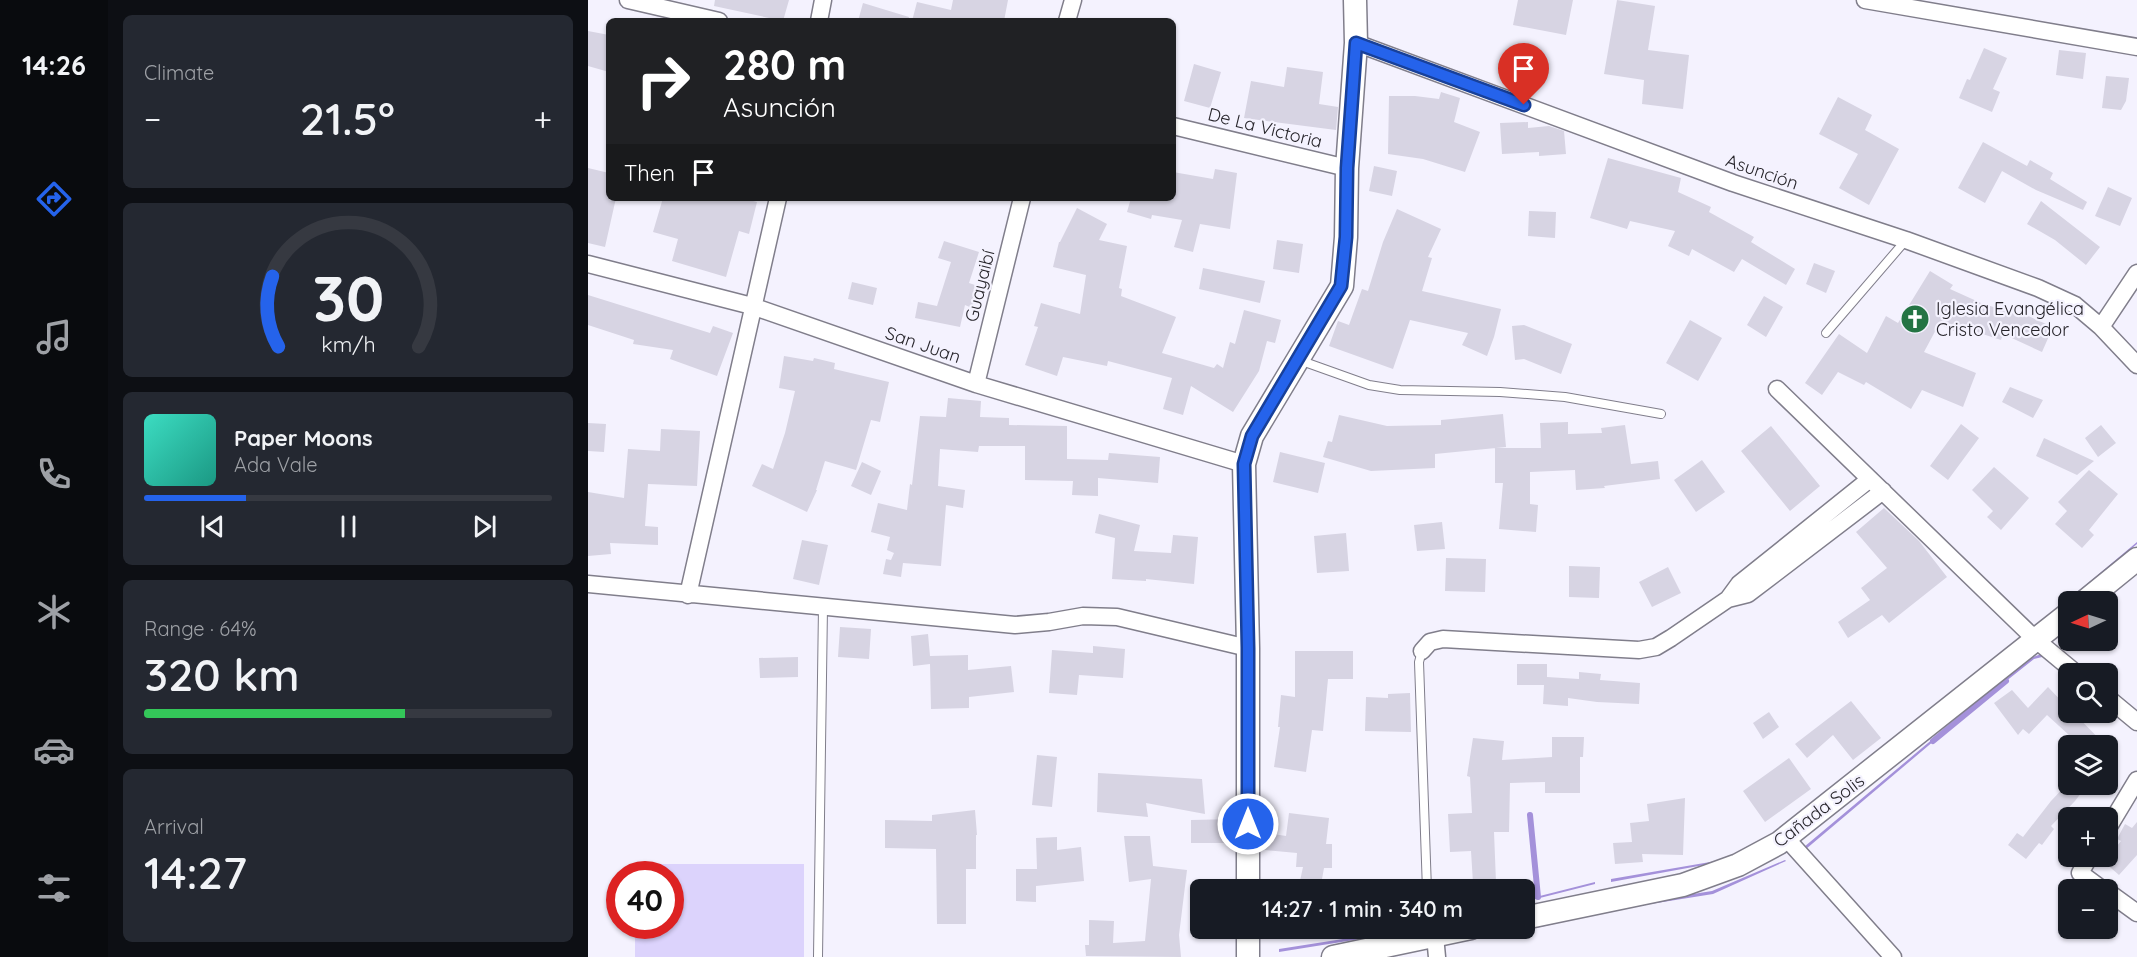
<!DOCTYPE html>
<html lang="en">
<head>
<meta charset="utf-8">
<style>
  :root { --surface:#171b24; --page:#242831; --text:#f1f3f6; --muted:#9ea1a6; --line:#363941; --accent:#2563eb }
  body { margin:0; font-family:Quicksand,sans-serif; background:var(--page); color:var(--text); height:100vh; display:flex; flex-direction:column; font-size:22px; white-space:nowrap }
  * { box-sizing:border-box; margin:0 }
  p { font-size:20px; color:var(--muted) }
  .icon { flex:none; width:33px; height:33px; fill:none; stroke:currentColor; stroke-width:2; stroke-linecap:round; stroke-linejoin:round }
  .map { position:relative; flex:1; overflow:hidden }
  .drawer { display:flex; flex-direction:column; gap:15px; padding:15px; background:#0d0f14; width:480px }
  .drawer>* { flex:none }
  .top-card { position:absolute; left:18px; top:18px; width:570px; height:183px; border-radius:9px; box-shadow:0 2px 4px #0004; background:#202124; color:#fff; overflow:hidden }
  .needle { width:39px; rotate:266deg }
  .controls { position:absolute; left:1470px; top:591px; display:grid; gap:12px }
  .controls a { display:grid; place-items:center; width:60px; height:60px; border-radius:9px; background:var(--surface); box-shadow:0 2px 4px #0004; font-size:30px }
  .speed { position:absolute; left:18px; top:861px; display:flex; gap:12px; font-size:30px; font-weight:700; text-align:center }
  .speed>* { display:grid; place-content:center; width:78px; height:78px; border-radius:50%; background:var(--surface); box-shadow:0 2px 4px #0004; line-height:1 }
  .speed .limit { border:9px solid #d22; background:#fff; color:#111 }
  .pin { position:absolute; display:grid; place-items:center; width:51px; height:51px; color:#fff; margin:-62px -26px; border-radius:50% 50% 50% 0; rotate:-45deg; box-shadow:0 0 6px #0007 }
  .pin .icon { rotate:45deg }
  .me { position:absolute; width:66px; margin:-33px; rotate:0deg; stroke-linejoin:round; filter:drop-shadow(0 0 4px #0008) }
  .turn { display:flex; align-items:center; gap:21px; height:126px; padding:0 18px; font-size:27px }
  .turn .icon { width:78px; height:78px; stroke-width:2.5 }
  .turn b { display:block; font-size:42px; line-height:51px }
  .then { display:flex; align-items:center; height:57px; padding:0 18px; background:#0003; gap:12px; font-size:22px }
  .big { font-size:45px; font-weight:600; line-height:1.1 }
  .drawer .widget { flex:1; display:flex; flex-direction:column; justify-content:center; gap:9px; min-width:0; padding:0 21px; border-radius:9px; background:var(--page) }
  .drawer .dial { align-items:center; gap:0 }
  .dial svg { height:156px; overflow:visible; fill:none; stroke:var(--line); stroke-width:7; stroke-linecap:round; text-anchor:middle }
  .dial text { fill:var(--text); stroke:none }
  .song { display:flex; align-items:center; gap:18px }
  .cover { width:72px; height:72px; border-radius:9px; background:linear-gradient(135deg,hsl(170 70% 55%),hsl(170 70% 35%)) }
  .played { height:6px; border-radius:3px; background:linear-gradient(90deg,var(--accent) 25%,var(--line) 25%) }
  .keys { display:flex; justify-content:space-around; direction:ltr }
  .heat { display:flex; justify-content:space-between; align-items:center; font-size:33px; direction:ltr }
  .charge { height:9px; border-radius:4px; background:linear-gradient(90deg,#34c759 64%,var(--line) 0) }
  .trip { position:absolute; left:602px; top:879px; width:345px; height:60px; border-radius:9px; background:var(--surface); box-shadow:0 2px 4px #0004; font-weight:600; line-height:60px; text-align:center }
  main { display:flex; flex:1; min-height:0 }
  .menu { display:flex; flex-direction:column; width:108px; justify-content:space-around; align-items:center; background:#090b0e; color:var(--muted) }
  .menu .icon { width:42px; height:42px }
  .menu .selected { color:var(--accent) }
  .menu b { font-size:27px; color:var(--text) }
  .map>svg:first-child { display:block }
  .green { fill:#dcd3fc }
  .water { fill:#a491da }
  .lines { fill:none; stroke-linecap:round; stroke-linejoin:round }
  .stream { stroke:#a491da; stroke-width:6 }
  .building { fill:#d7d4e3 }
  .lane-casing { stroke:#807e8b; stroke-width:10 }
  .street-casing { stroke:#807e8b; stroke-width:19 }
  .secondary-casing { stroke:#807e8b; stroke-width:25 }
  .lane { stroke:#fff; stroke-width:8 }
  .street { stroke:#fff; stroke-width:16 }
  .secondary { stroke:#fff; stroke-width:22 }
  .route-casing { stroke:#184099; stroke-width:15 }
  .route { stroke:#2563eb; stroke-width:10 }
  .labels { text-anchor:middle; stroke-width:4.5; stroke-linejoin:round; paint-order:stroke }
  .street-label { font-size:18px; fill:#27252b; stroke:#f4f2fe }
  .poi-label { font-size:18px; fill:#27252b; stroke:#f4f2fe; text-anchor:start }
</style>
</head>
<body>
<main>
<nav class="menu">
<b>14:26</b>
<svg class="icon selected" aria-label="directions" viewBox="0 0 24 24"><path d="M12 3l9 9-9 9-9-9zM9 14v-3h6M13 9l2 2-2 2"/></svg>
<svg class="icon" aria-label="music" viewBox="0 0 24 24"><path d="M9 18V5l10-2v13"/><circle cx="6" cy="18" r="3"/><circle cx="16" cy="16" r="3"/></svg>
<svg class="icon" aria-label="phone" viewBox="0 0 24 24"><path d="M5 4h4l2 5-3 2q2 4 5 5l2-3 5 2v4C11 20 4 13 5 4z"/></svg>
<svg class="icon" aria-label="climate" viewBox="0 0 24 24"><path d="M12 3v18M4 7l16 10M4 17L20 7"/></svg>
<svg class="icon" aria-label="car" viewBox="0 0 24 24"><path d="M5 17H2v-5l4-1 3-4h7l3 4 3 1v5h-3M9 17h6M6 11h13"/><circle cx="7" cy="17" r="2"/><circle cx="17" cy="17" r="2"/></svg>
<svg class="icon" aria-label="filters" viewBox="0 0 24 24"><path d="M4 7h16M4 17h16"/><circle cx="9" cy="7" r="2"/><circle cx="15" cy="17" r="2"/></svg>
</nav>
<section class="drawer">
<div class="widget"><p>Climate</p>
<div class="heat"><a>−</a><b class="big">21.5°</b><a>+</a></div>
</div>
<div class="widget dial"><svg viewBox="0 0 100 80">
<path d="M14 69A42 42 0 1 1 86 69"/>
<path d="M14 69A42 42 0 0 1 11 33" stroke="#2563eb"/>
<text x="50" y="56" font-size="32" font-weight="700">30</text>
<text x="50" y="72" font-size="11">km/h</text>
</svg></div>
<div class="widget">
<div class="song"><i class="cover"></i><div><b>Paper Moons</b><p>Ada Vale</p></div></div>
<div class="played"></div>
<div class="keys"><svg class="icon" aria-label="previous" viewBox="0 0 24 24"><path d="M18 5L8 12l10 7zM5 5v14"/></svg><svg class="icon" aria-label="pause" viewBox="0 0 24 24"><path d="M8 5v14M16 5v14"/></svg><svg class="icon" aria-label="next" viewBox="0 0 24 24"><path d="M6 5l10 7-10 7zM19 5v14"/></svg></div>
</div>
<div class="widget"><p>Range · 64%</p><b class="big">320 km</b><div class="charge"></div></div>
<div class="widget"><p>Arrival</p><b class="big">14:27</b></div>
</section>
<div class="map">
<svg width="1549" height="957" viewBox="0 0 1549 957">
  <rect width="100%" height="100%" fill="#f4f2fe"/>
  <path class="green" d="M 47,864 L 216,864 L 216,957 L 47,957 L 47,926 L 82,926 L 82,874 L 47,874 Z"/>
  <path class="water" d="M 1549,542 L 1549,544 L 1457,621 L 1456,620 Z
    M 1456,653 L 1458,656 L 1446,659 L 1398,697 L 1218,849 L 1216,847 L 1396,696 L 1445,657 Z
    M 1197,860 L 1198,861 L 1125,894 L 1031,909 L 948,928 L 947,925 L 1030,906 L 1124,891 Z
    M 1128,861 L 1127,863 L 1023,882 L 1023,879 Z
    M 1007,882 L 1007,884 L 936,902 L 936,900 Z
    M 819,929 L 828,929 L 828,930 L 691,952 L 691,949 Z"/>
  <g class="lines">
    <path class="stream" d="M 1345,741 L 1418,681
      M 942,815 L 950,897"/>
  </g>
  <path class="building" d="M 127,0 L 201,0 L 195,21 L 126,6 Z
    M 365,0 L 420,0 L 416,21 L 324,21 L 329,2 L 363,10 Z
    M 930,0 L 985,0 L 978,35 L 925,25 Z
    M 1029,0 L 1067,6 L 1060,50 L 1101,55 L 1095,109 L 1054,104 L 1056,80 L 1016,74 Z
    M 275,3 L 321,17 L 320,21 L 270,21 Z
    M 0,31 L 21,35 L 21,72 L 0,66 Z
    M 1396,48 L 1419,58 L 1405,89 L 1412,92 L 1404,112 L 1371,98 L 1379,79 L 1382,80 Z
    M 1471,50 L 1498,53 L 1495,79 L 1468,75 Z
    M 606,64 L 633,72 L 622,108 L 596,101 Z
    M 699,67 L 735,72 L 731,104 L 750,107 L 748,130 L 656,118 L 663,81 L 696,87 Z
    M 1518,76 L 1541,78 L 1538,101 L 1533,110 L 1514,108 Z
    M 853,92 L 872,98 L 866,122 L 892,132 L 877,172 L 835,159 L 800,154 L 801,96 L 827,96 L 851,99 Z
    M 1250,97 L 1284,115 L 1277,130 L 1311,149 L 1281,205 L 1251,188 L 1270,154 L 1231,134 Z
    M 940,122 L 940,128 L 961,126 L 976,131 L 978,154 L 951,156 L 951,152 L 914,154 L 912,123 Z
    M 1395,142 L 1439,166 L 1442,160 L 1465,173 L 1462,179 L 1499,202 L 1495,210 L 1448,190 L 1414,171 L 1397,203 L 1370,188 Z
    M 1020,158 L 1093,178 L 1090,192 L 1123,207 L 1121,212 L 1166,237 L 1163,242 L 1207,269 L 1198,285 L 1154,259 L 1146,272 L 1104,249 L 1101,256 L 1080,246 L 1087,231 L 1042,221 L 1039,229 L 1002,218 Z
    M 786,166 L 809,171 L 804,196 L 781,191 Z
    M 0,168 L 21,173 L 21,198 L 28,198 L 17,247 L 0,243 Z
    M 627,169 L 649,173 L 642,229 L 612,224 L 605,252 L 586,247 L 594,220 L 564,215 L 563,219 L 539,212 L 543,198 L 585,198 L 585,172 L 625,179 Z
    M 1520,187 L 1544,198 L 1532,226 L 1507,216 Z
    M 75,198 L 154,198 L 169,202 L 161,234 L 151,231 L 138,277 L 84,261 L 90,239 L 65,232 Z
    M 1453,201 L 1512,247 L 1498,265 L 1467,240 L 1439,224 Z
    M 489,208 L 519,224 L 511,240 L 539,246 L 531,288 L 534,289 L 533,296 L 588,317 L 574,353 L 626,368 L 629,364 L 635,368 L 642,342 L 647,344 L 656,310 L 693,320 L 687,343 L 679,341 L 671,371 L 645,412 L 603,386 L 595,415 L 575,409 L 584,378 L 520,361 L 519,366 L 475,357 L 469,376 L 437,365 L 450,327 L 446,326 L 453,303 L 492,314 L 498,275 L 465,267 L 471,242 L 472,242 Z
    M 809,209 L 853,229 L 840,257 L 844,258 L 834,291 L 913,309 L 906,337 L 899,356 L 874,345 L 880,333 L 822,320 L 805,369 L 741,346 L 750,321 L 761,325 L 774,289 L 780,291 L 795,242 Z
    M 941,211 L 968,212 L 967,238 L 940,236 Z
    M 689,240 L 715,244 L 711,273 L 685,269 Z
    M 356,241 L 391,252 L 381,283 L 390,286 L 384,308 L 377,305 L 372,327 L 327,318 L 330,302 L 349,306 L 363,262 L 350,258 Z
    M 1226,263 L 1247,271 L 1238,293 L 1218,284 Z
    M 615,268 L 677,281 L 672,303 L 611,289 Z
    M 1342,271 L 1365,285 L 1362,289 L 1393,303 L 1430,315 L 1431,312 L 1465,327 L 1454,352 L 1415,334 L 1413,340 L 1373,327 L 1370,333 L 1351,324 L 1336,352 L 1388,373 L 1375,407 L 1334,390 L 1323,409 L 1278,382 L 1276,385 L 1250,372 L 1234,395 L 1217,383 L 1251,334 L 1279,353 L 1298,316 L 1310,323 Z
    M 264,282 L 289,288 L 285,305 L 260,299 Z
    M 0,295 L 122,333 L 125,326 L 145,333 L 129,376 L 82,359 L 85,350 L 45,344 L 46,340 L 0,325 Z
    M 1176,296 L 1195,307 L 1178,337 L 1159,325 Z
    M 1102,320 L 1134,338 L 1110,381 L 1078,363 Z
    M 936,325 L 984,344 L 973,374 L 936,359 L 927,360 L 924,326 Z
    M 196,356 L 225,361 L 226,358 L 247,363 L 246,369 L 301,382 L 292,422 L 283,420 L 268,470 L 237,461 L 228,490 L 229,490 L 219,512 L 164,486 L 174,464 L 185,469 L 197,433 L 207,391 L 191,388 Z
    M 1422,387 L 1455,400 L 1445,418 L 1414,402 Z
    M 360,398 L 393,401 L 392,417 L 421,418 L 421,425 L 479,426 L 479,459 L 520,460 L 521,453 L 572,457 L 570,483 L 510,478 L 510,496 L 484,495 L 485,481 L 437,480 L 437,446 L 391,446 L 390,452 L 352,449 L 350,486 L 377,490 L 375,508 L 358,505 L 353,566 L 315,563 L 313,577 L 295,574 L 298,559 L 303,560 L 306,553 L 299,550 L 302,537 L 283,532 L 290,503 L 319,510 L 322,484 L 324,485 L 332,416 L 358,417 Z
    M 915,414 L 918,447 L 847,454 L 847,468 L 783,471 L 735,457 L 740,441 L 744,442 L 751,415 L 799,426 L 853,425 L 853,420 Z
    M 980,422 L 980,434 L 1014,433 L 1013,428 L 1037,425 L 1043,464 L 1070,461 L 1072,479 L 1016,486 L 1017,488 L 988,490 L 987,470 L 942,472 L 942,504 L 950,505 L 948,532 L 911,529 L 915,483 L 907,483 L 907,448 L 953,448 L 952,423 Z
    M 0,423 L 18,424 L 16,452 L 0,451 Z
    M 1373,424 L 1391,438 L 1360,480 L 1342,466 Z
    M 1513,425 L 1528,443 L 1510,457 L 1497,438 Z
    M 1183,426 L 1232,486 L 1202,511 L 1153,451 Z
    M 73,429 L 112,431 L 109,486 L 60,484 L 57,526 L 70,527 L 70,545 L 22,543 L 23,554 L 0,556 L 0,492 L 36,498 L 40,449 L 72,451 Z
    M 1456,438 L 1506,461 L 1489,475 L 1448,456 Z
    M 692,452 L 737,463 L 730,493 L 685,482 Z
    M 1114,460 L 1137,492 L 1108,512 L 1086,480 Z
    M 274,462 L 293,471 L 283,495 L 263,486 Z
    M 1406,467 L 1441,498 L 1413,530 L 1399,517 L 1405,511 L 1384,490 Z
    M 1501,470 L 1530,494 L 1501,530 L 1506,535 L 1494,548 L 1467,524 L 1479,511 L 1470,502 Z
    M 1296,508 L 1331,541 L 1359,577 L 1301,623 L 1294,615 L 1260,638 L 1250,622 L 1282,600 L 1273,588 L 1299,568 L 1268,532 Z
    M 511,514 L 552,525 L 546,551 L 583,553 L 585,535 L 610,537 L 606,584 L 558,579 L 558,581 L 524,579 L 527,538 L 507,533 Z
    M 854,522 L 857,549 L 829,551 L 826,525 Z
    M 758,533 L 761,571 L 729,573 L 726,536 Z
    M 214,540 L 240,545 L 231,585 L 205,579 Z
    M 858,558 L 898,559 L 897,592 L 857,591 Z
    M 981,566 L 1012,567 L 1011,598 L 981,597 Z
    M 1080,567 L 1093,593 L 1064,607 L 1051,582 Z
    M 252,627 L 283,629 L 281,659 L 250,657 Z
    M 340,634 L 342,656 L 380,655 L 380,670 L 423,666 L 426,692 L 381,697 L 381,708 L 343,709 L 342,664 L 325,666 L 323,636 Z
    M 505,646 L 537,649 L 535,678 L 491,675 L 489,695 L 461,693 L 464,650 L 505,653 Z
    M 707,651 L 765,651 L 765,679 L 740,679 L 735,731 L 724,730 L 718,772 L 686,767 L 692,727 L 690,727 L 693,695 L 707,697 Z
    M 210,657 L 210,677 L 172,678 L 171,658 Z
    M 929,664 L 959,664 L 959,677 L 991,679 L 991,672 L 1013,674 L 1012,680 L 1052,683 L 1051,704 L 1009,702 L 980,698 L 980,706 L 955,704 L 956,685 L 929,685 Z
    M 1460,687 L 1480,708 L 1480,712 L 1485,712 L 1518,746 L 1493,746 L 1459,715 L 1441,734 L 1435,729 L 1430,735 L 1406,703 L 1424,690 L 1440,708 Z
    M 822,693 L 823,732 L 777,731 L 778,697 L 800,698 L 800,694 Z
    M 1263,701 L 1293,738 L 1265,760 L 1245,735 L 1219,758 L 1207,744 Z
    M 1181,712 L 1191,727 L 1175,739 L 1165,723 Z
    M 964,737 L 996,737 L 995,757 L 992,757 L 992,793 L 957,793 L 957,782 L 922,783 L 921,832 L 906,832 L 908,882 L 885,883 L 883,851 L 862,852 L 860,814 L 884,813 L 882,777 L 879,776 L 885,738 L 916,741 L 914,760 L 964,757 Z
    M 449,755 L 469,757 L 464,807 L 444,805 Z
    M 1201,758 L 1223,789 L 1177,822 L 1155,791 Z
    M 510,773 L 614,779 L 617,814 L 558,803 L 560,817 L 509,812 Z
    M 1479,784 L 1500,784 L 1487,801 L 1463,826 L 1466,829 L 1454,845 L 1451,843 L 1438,859 L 1420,845 L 1429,833 L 1435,837 L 1463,801 Z
    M 1097,798 L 1095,855 L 1054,854 L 1055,862 L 1027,864 L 1025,843 L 1044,842 L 1042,823 L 1061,821 L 1059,804 Z
    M 387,810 L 389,835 L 388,835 L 388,869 L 378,869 L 378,924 L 349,924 L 348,849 L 297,848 L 297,820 L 344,821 L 344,815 Z
    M 701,813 L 741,818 L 738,844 L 744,844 L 744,868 L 736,868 L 732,890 L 710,890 L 715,867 L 708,867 L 709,853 L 677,850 L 679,833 L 698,836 Z
    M 646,819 L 646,843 L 603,843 L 603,820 Z
    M 1549,822 L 1549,855 L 1531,875 L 1516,862 L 1533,841 L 1529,839 L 1537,824 L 1544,828 Z
    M 536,836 L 562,836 L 565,866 L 599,870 L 591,935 L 593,957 L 498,956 L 497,945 L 501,945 L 501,920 L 526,921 L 525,943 L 557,941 L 563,879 L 541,882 Z
    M 469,837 L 469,850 L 493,847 L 496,881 L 448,886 L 448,902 L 428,901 L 428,869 L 449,869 L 448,838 Z"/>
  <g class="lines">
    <g class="lane-casing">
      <path id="lane" d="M 1238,333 L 1318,240
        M 711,360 L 781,385 L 812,390 L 912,392 L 977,397 L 1073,414
        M 834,651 L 831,662 L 839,890
        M 230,957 L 235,607"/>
    </g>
    <g class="street-casing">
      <path id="street" d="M 40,0 L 131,21
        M 1277,0 L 1549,47
        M 231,21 L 235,0
        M 479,21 L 485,0
        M 768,43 L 1145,183 L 1318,240 L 1450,288 L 1487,305 L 1513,327 L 1549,365
        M 585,126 L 759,168
        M 0,264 L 164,306 L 388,384 L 656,464
        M 1513,327 L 1549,273
        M 388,384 L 434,198
        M 1189,389 L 1448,640 L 1489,674
        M 0,584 L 427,625 L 461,622 L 495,616 L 529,617 L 660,648
        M 100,595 L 190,198
        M 1140,599 L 1160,594 L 1295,491
        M 834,651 L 842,642 L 855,639 L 1051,650 L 1068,647 L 1083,638 L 1140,599 L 1151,584 L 1282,479
        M 1520,698 L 1549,722
        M 1520,828 L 1549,780
        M 1198,838 L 1305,957
        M 1502,856 L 1492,873 L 1515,890
        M 1520,892 L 1549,913
        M 847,936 L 849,957"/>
    </g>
    <g class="secondary-casing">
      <path id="secondary" d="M 1496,602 L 1549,559
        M 660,890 L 660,648 L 656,464 L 664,436 L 754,286 L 758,237 L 759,168 L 768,43 L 767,0
        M 936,918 L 1095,885 L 1150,865 L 1191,843 L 1480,614
        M 660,928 L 660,957
        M 745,957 L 883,928"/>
    </g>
    <use href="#lane" class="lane"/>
    <use href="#street" class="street"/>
    <use href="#secondary" class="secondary"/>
  </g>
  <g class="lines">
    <g class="route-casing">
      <path id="route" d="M 660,824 L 660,648 L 656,464 L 664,436 L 753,286 L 758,237 L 759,168 L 768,43 L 936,105"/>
    </g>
    <use href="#route" class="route"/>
  </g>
  <defs>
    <g id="church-disc" transform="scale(1.5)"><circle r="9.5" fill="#247444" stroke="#f4f2fe"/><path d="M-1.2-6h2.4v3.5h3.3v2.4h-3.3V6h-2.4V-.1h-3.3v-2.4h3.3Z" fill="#fff"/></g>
  </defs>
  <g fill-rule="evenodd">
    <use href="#church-disc" x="1327" y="319"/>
  </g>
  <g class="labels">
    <g class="street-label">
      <text transform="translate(677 128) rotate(14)" y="6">De La Victoria</text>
      <text transform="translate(1174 172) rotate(19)" y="6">Asunción</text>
      <text transform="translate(392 286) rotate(-76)" y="6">Guayaibí</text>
      <text transform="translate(335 345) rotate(19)" y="6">San Juan</text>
      <text transform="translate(1231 811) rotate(-37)" y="6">Cañada Solis</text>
    </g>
    <g class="poi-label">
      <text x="1348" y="315">Iglesia Evangélica<tspan x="1348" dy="21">Cristo Vencedor</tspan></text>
    </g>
  </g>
</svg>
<div class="controls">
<a><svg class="needle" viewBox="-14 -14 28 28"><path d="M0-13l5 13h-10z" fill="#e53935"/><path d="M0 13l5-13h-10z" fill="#9ea1a6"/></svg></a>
<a><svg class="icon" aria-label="search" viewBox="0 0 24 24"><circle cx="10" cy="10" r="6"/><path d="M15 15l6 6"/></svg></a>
<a><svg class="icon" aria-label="layers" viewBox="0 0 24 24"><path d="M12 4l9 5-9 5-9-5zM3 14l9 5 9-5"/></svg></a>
<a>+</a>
<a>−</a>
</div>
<div class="speed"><div class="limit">40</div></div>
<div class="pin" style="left:936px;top:105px;background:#d93025"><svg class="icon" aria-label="arrive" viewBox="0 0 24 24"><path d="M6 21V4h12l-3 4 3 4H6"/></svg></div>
<svg class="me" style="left:660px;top:824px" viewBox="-20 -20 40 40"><circle r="17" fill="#2563eb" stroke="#fff" stroke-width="3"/><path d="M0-11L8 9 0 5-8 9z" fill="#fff"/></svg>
<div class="trip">14:27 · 1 min · 340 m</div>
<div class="top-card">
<div class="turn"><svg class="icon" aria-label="right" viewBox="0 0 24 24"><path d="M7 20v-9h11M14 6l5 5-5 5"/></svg><div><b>280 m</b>Asunción</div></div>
<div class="then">Then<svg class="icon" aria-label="arrive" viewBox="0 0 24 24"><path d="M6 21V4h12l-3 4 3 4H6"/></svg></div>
</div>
</div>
</main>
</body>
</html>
